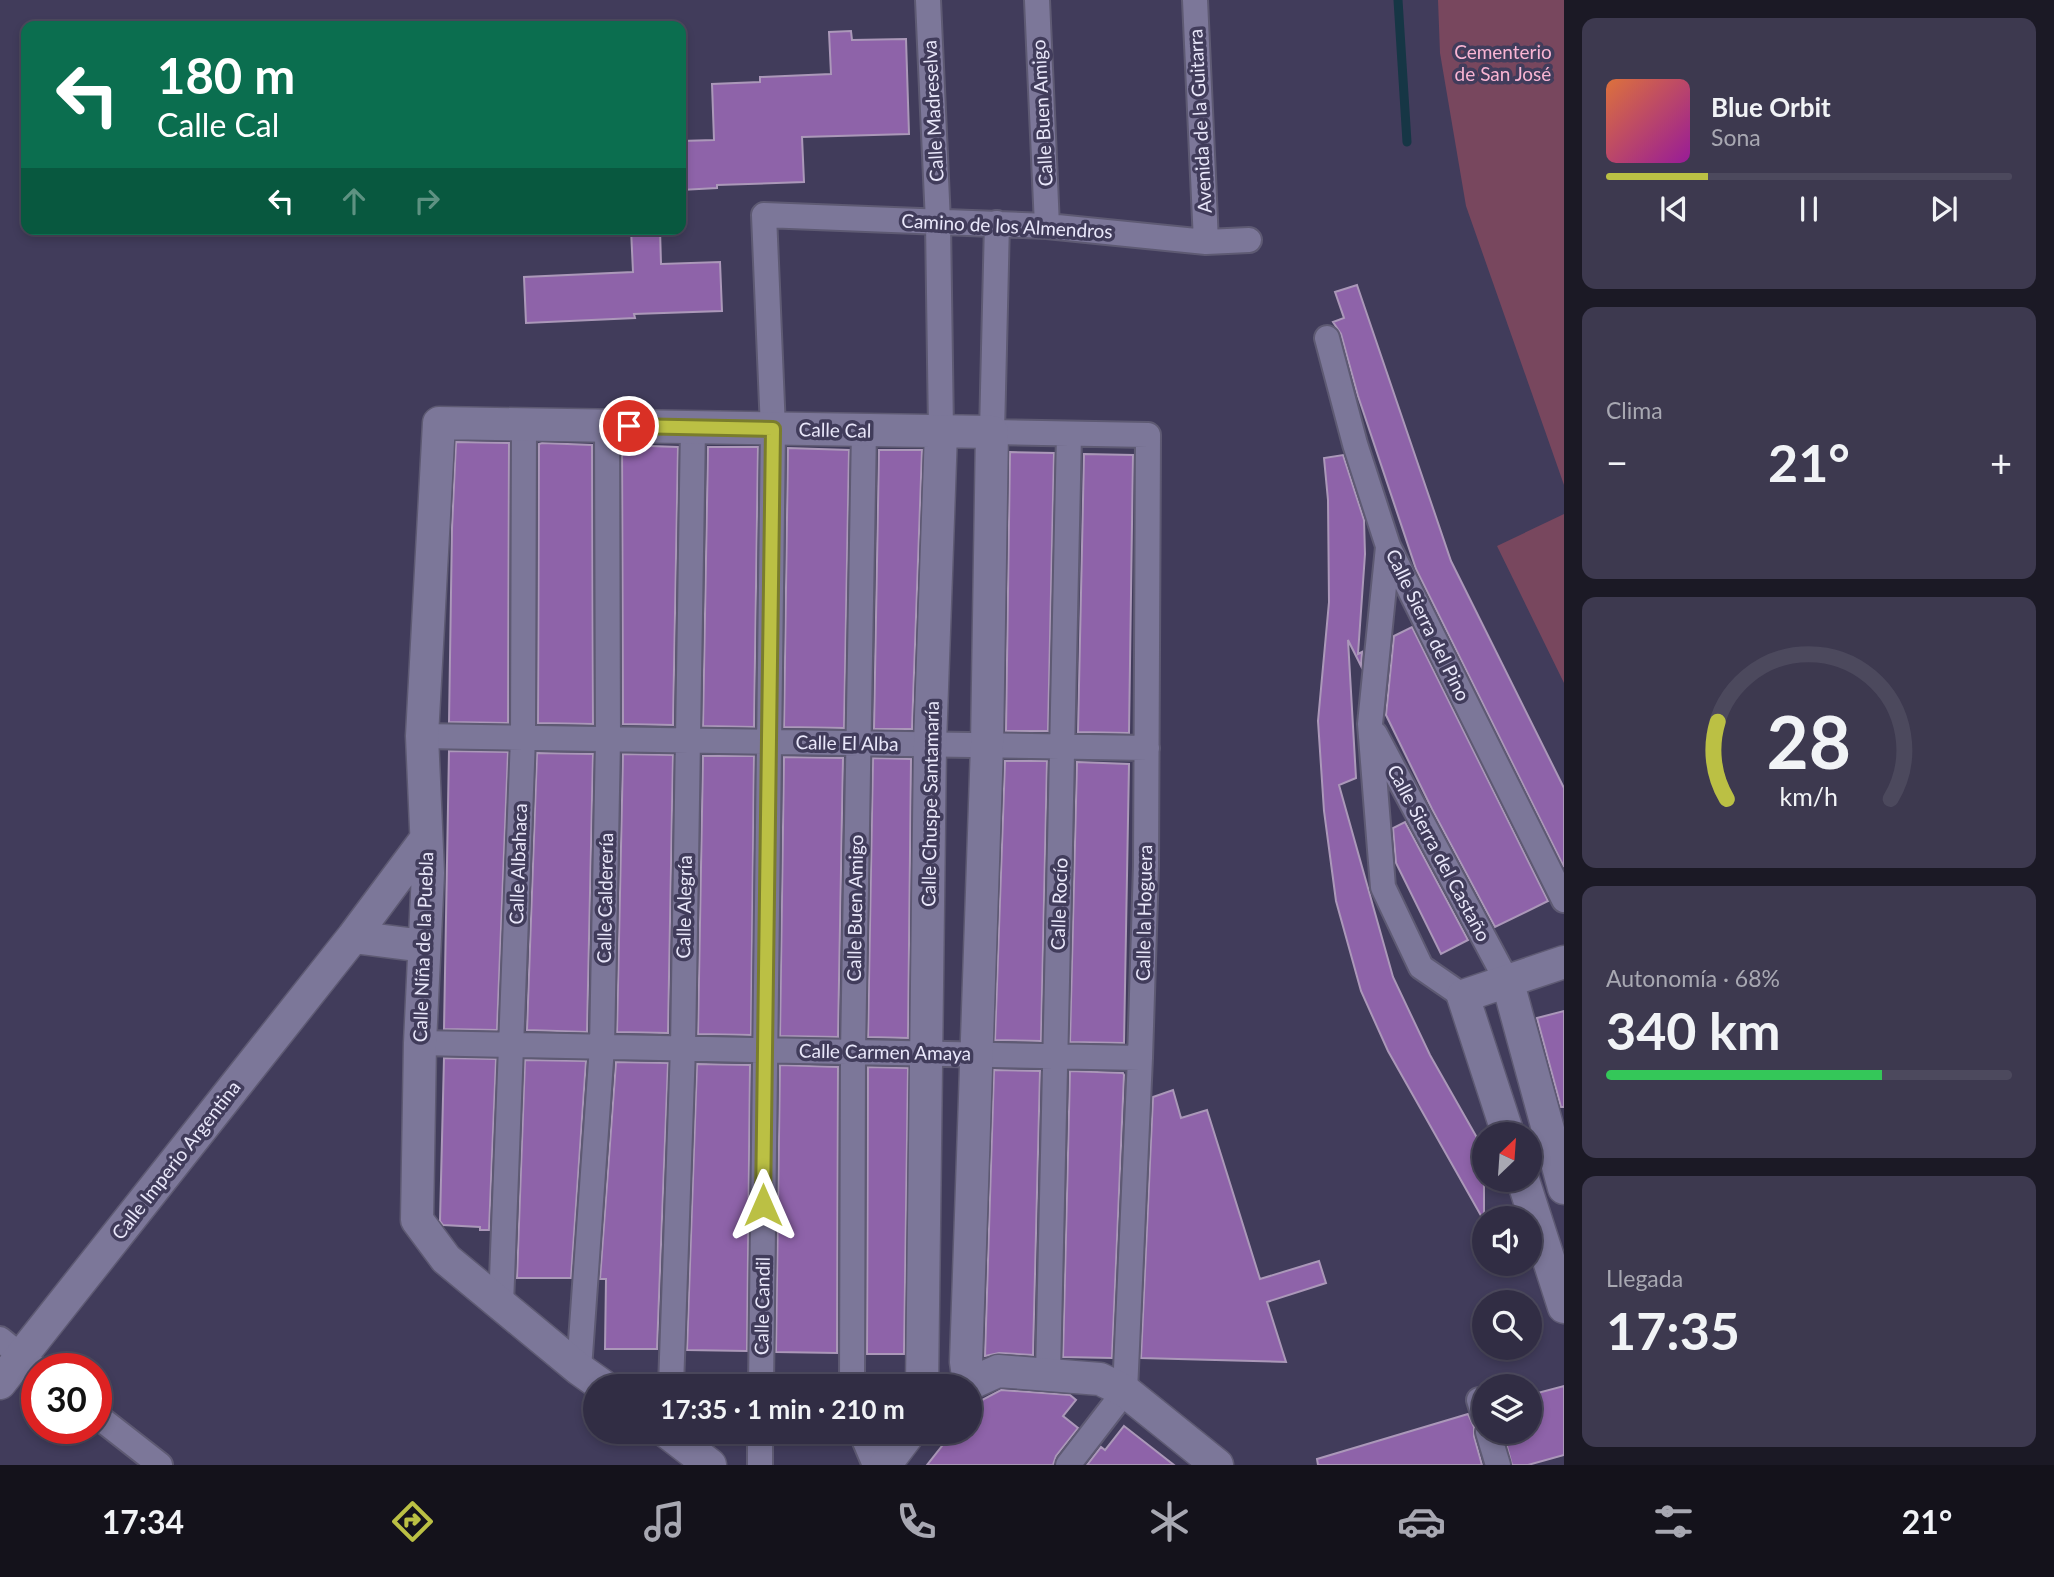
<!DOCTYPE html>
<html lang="es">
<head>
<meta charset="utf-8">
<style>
  :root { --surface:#312d44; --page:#3d394f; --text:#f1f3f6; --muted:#a8a8b2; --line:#4c495d; --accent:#bbc044 }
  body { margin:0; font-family:Lato,sans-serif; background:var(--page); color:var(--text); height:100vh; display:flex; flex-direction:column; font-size:26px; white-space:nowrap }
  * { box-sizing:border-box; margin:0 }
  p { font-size:23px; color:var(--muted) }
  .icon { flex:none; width:38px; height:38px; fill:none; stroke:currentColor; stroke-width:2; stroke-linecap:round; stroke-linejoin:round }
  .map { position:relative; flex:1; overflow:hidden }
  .sheet { display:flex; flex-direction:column; gap:18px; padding:18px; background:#1b1925; width:490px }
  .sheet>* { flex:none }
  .top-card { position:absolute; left:21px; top:21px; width:665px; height:214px; border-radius:14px; box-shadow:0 4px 10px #0003,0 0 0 2px var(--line); background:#0b6e4f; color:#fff; overflow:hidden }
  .needle { width:46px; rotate:25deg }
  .tools { position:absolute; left:1472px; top:1122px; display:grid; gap:14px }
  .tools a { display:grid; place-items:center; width:70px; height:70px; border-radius:50%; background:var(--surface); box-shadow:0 4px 10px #0003,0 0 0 2px var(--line); font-size:35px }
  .speed { position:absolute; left:21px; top:1353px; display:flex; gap:14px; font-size:35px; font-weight:700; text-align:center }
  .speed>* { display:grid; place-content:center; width:91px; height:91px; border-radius:50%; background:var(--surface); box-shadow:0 4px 10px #0003,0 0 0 2px var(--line); line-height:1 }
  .speed .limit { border:10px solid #d22; background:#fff; color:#111 }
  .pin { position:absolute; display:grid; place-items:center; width:60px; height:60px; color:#fff; margin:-30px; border:4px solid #fff; border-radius:50%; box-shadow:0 2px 7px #0007 }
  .me { position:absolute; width:77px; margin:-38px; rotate:0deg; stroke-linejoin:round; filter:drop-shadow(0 0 5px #0008) }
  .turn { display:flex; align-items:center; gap:24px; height:147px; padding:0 21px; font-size:32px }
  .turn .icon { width:91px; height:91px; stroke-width:2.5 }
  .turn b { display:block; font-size:49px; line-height:60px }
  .lanes { display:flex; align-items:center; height:66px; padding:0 21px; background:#0003; justify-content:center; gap:35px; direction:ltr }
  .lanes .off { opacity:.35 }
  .big { font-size:52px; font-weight:700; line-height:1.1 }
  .sheet .card { flex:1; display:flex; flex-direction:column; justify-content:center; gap:10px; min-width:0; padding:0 24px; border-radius:14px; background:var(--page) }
  .sheet .dial { align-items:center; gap:0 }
  .dial svg { height:182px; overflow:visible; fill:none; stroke:var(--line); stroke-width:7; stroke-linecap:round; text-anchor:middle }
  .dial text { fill:var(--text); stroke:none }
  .song { display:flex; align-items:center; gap:21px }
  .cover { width:84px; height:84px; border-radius:10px; background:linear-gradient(135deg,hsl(20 70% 55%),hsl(300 70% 35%)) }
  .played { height:7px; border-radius:4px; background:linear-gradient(90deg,var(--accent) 25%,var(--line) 25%) }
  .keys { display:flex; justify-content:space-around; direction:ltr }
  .heat { display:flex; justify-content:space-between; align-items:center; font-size:38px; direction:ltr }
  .charge { height:10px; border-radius:5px; background:linear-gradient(90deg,#34c759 68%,var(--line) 0) }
  .trip { position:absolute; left:583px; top:1374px; width:399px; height:70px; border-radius:35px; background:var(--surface); box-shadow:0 4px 10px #0003,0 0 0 2px var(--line); font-weight:700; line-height:70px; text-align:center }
  .tab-bar { display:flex; height:112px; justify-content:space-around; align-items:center; background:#14121b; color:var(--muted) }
  .tab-bar .icon { width:49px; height:49px }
  .tab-bar .selected { color:var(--accent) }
  .tab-bar b { font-size:32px; color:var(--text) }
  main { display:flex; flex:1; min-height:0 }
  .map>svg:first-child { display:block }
  .green { fill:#78475e }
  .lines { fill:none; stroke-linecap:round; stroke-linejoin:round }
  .stream { stroke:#163645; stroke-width:9 }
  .building { fill:#8e63a9; stroke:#ab98b9; stroke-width:2 }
  .minor-casing { stroke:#5e5a73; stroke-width:28 }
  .tertiary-casing { stroke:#5e5a73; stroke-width:35 }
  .minor { stroke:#7c7799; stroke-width:24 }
  .tertiary { stroke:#7c7799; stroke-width:32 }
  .route-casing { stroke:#7a7d2c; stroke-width:18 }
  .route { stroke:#bbc044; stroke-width:12 }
  .labels { text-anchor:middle; stroke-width:7; stroke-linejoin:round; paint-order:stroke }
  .park-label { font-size:19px; fill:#f9b5d3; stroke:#413c5b }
  .street-label { font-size:19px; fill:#e9e7fa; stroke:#413c5b }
</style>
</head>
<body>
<main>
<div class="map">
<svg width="1564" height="1465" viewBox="0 0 1564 1465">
  <rect width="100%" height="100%" fill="#413c5b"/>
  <path class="green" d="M 1438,0 L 1564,0 L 1564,485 L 1466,206 L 1440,53 Z
    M 1564,514 L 1564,683 L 1497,546 Z"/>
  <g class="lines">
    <path class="stream" d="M 1398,0 L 1407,142"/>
  </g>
  <path class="building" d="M 851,31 L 852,40 L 906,39 L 909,134 L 802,137 L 804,182 L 717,185 L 717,188 L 681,190 L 681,141 L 714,140 L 712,84 L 760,82 L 760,77 L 831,74 L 829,32 Z
    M 631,229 L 660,229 L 661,264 L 720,262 L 722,311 L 634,314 L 635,318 L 526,323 L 524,277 L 633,272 Z
    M 1357,285 L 1451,561 L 1564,788 L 1564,867 L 1416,569 L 1358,396 L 1341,334 L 1333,322 L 1344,318 L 1335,292 Z
    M 456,442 L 509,443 L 508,723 L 449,722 L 452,528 Z
    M 542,443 L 592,445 L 593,724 L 538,723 L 539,444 Z
    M 622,445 L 678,447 L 673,725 L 623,724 Z
    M 708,447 L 758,447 L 754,727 L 703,726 Z
    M 788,448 L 849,450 L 844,728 L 784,727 Z
    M 879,450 L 922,450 L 912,729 L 874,729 Z
    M 1010,452 L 1054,453 L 1048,731 L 1006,731 Z
    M 1084,454 L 1133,455 L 1129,733 L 1078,732 Z
    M 1343,455 L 1364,520 L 1365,554 L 1358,654 L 1362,652 L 1361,666 L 1348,640 L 1356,778 L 1339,785 L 1393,977 L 1430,1055 L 1484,1150 L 1484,1221 L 1388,1051 L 1361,991 L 1336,901 L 1324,811 L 1318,721 L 1329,602 L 1328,500 L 1324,458 Z
    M 1412,627 L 1548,901 L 1495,927 L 1432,809 L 1386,715 L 1394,636 Z
    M 449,751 L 508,752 L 497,1030 L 444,1029 Z
    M 537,753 L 593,754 L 587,1032 L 527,1030 Z
    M 623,754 L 673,755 L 668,1033 L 617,1032 Z
    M 703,756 L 754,756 L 751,1035 L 698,1034 Z
    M 784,757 L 843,758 L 838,1037 L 780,1036 Z
    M 873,758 L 911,759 L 908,1038 L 868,1037 Z
    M 1005,761 L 1047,761 L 1041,1041 L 995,1040 Z
    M 1077,762 L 1129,764 L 1124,1043 L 1070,1042 Z
    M 1405,822 L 1468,940 L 1441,954 L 1396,863 L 1393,828 Z
    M 1564,1011 L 1564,1107 L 1561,1107 L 1537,1018 Z
    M 444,1058 L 496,1059 L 489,1230 L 480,1230 L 480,1227 L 443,1225 L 440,1221 Z
    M 525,1060 L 586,1061 L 571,1278 L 517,1278 Z
    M 616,1062 L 668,1063 L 657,1349 L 605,1349 L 606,1279 L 600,1279 Z
    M 697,1064 L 750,1065 L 747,1351 L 687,1350 Z
    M 780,1065 L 838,1067 L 837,1353 L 776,1352 Z
    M 868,1067 L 908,1068 L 904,1354 L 867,1354 Z
    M 994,1070 L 1040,1071 L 1033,1355 L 999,1353 L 985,1356 Z
    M 1070,1071 L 1123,1073 L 1124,1075 L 1112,1358 L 1063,1357 Z
    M 1173,1090 L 1181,1118 L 1207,1110 L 1260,1279 L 1319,1261 L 1326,1283 L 1267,1302 L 1286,1362 L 1141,1358 L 1153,1097 Z
    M 1564,1386 L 1564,1455 L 1528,1465 L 1512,1465 L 1503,1432 L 1530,1432 L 1530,1395 Z
    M 1001,1390 L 1070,1395 L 1076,1400 L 1063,1416 L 1078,1428 L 1056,1456 L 1053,1465 L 927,1465 L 953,1432 L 970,1432 L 970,1415 L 978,1422 L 978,1402 Z
    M 1468,1414 L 1474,1427 L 1474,1436 L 1482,1465 L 1318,1465 L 1317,1459 Z
    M 1124,1426 L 1174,1465 L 1087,1465 L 1101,1447 L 1105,1450 Z"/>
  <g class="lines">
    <g class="minor-casing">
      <path id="minor" d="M 928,0 L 938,222 L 941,432
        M 1037,0 L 1047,226
        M 1195,0 L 1206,242
        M 997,223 L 992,432 L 1148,435 L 1146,866 L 1140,1058 L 1125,1391 L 1068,1465
        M 1327,338 L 1355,444 L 1388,546 L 1564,900
        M 1388,547 L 1370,724 L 1383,887 L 1421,967 L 1463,996
        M 1375,734 L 1508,983
        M 422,736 L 1147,748
        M 420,1043 L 1140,1058
        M 501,1304 L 523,738 L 524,425
        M 0,1339 L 37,1369
        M 579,1369 L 602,1047 L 608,740 L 607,426
        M 1048,1373 C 1054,1060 1064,747 1069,434
        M 671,1386 L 683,1048 L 693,427
        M 761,1386 L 773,429 L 764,215 L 1047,226 L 1206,242 L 1249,240
        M 852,1386 L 853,1052 L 864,430
        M 1479,1400 L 1484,1416
        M 96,1415 L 160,1465
        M 861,1432 L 875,1465
        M 1488,1432 L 1498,1465
        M 760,1465 L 760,1432"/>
    </g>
    <g class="tertiary-casing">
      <path id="tertiary" d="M 353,937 L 424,946
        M 1508,983 L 1564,1188
        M 1508,1134 L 1463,996 L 1564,962
        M 1523,1180 L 1564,1307
        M 0,1383 L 353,937 L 426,839
        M 603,1386 L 579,1369 L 446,1259 L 417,1220 L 420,1043 L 428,873 L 422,736 L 439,423 L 992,432 L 987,745 L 966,1362 L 969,1383
        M 922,1386 L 930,744 L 941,432
        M 965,1386 L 998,1371 L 1100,1379 L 1125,1391 L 1217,1465
        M 667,1432 L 710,1465
        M 885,1465 L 910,1432"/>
    </g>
    <use href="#minor" class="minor"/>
    <use href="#tertiary" class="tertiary"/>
  </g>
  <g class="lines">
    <g class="route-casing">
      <path id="route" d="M 629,426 L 773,429 L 763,1205"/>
    </g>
    <use href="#route" class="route"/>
  </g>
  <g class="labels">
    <g class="park-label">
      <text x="1503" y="59">Cementerio<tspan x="1503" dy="22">de San José</tspan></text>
    </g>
    <g class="street-label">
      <text transform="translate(933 111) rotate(-93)" y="7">Calle Madreselva</text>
      <text transform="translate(1042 113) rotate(-93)" y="7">Calle Buen Amigo</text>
      <text transform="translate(1200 121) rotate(-93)" y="7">Avenida de la Guitarra</text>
      <text transform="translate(1007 226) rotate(3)" y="7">Camino de los Almendros</text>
      <text transform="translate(835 430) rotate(1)" y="7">Calle Cal</text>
      <text transform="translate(1428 625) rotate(64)" y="7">Calle Sierra del Pino</text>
      <text transform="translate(847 743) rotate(1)" y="7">Calle El Alba</text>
      <text transform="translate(930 804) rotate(-89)" y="7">Calle Chuspe Santamaría</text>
      <text transform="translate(1439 853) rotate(62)" y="7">Calle Sierra del Castaño</text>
      <text transform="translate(518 864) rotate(-88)" y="7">Calle Albahaca</text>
      <text transform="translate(605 898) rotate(-89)" y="7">Calle Calderería</text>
      <text transform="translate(1059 904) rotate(-88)" y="7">Calle Rocío</text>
      <text transform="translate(684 907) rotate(-89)" y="7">Calle Alegría</text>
      <text transform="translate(855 908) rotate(-89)" y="7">Calle Buen Amigo</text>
      <text transform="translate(1144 913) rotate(-89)" y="7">Calle la Hoguera</text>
      <text transform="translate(423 947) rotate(-88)" y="7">Calle Niña de la Puebla</text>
      <text transform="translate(885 1052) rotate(1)" y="7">Calle Carmen Amaya</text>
      <text transform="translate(176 1160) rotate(-52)" y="7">Calle Imperio Argentina</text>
      <text transform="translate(762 1306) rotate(-89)" y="7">Calle Candil</text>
    </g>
  </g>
</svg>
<div class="tools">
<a><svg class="needle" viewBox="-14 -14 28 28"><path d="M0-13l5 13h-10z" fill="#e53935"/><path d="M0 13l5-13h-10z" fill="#a8a8b2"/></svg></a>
<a><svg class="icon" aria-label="sound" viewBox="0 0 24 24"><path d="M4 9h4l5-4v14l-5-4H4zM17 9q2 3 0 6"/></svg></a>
<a><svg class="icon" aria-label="search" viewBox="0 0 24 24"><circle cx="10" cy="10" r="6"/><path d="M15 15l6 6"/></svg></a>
<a><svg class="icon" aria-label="layers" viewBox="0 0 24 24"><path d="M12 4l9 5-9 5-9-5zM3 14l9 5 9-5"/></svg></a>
</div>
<div class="speed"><div class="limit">30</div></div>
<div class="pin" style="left:629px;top:426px;background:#d93025"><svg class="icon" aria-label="arrive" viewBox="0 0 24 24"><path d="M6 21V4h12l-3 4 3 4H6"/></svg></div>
<svg class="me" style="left:763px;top:1205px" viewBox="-20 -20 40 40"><path d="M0-17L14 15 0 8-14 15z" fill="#bbc044" stroke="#fff" stroke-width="4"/></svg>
<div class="trip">17:35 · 1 min · 210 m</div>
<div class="top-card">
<div class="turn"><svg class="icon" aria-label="left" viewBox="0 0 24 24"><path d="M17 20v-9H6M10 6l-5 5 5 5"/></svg><div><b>180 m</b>Calle Cal</div></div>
<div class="lanes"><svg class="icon" aria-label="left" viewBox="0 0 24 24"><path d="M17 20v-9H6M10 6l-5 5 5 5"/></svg><svg class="icon off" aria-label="ahead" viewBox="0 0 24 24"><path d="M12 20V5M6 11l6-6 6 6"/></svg><svg class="icon off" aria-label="right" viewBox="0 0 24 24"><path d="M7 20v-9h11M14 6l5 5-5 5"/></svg></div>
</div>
</div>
<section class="sheet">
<div class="card">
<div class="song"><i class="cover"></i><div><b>Blue Orbit</b><p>Sona</p></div></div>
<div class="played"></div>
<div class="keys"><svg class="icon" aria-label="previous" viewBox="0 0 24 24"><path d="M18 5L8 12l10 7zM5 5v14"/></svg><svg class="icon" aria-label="pause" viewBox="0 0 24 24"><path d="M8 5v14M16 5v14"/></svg><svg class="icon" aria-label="next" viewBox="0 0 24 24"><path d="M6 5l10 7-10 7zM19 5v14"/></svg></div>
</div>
<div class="card"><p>Clima</p>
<div class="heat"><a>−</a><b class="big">21°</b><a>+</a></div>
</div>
<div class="card dial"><svg viewBox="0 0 100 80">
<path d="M14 69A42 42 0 1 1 86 69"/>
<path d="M14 69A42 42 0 0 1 10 35" stroke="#bbc044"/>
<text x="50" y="56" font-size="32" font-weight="700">28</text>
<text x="50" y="72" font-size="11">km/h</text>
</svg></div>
<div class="card"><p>Autonomía · 68%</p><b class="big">340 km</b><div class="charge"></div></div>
<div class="card"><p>Llegada</p><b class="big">17:35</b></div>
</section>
</main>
<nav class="tab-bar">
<b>17:34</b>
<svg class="icon selected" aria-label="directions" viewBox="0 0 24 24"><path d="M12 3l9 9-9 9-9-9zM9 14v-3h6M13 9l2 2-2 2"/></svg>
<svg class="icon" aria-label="music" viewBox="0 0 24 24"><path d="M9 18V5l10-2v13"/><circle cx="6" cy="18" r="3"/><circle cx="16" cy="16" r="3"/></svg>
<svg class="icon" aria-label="phone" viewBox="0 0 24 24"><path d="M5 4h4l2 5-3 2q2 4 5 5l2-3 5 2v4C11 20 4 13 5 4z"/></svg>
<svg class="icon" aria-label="climate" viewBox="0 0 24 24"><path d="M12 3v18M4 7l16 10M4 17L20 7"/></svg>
<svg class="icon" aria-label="car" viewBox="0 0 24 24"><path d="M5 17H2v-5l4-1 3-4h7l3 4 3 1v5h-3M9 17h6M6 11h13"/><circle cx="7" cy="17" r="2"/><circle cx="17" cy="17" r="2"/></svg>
<svg class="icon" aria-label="filters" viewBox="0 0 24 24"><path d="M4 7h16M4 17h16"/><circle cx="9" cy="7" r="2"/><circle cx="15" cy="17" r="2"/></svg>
<b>21°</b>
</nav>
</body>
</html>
